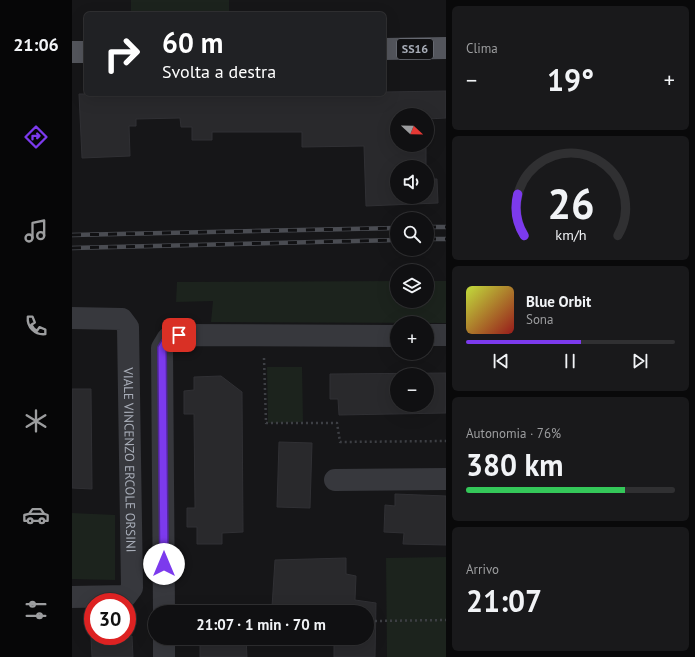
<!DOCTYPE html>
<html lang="it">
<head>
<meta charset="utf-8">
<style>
  :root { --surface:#101012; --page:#19191b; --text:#f1f3f6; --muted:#9c9d9f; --line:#303032; --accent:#7c3aed }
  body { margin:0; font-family:"PT Sans",sans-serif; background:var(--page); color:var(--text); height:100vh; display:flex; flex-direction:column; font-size:15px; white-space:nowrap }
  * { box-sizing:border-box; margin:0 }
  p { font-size:13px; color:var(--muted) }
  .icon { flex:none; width:22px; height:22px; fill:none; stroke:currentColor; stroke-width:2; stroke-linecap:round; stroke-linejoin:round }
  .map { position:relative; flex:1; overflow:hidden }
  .details { display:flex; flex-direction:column; gap:6px; padding:6px; background:#09090a; width:249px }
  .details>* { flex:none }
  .top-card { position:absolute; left:12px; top:12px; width:302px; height:84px; border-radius:6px; box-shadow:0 4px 16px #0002,0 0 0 1px var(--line); background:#202124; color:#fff; overflow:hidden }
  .needle { width:26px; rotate:112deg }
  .tools { position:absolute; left:318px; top:108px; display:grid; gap:8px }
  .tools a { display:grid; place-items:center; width:44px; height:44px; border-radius:50%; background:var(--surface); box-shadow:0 4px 16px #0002,0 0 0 1px var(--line); font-size:20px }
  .speed { position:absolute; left:12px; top:593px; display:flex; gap:8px; font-size:20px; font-weight:700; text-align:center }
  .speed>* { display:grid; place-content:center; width:52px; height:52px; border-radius:50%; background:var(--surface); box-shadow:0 4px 16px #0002,0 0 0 1px var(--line); line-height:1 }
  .speed .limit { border:6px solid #d22; background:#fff; color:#111 }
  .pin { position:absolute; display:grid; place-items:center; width:34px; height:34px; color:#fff; margin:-17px; border-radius:8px; box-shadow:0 2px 6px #0006 }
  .me { position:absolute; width:44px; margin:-22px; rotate:0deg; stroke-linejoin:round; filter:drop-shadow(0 0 3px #0008) }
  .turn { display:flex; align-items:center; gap:14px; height:84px; padding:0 12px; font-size:18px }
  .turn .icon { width:52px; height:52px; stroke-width:2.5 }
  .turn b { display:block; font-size:28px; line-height:34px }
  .big { font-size:30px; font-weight:700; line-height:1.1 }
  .details .tile { flex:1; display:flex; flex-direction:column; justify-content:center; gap:6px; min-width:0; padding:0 14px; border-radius:6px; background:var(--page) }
  .details .dial { align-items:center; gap:0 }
  .dial svg { height:104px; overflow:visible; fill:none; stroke:var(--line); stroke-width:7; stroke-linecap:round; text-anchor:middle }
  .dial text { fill:var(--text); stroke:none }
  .song { display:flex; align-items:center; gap:12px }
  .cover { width:48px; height:48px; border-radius:6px; background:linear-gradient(135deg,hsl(70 70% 55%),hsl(0 70% 35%)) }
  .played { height:4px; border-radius:2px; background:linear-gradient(90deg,var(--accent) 55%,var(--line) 55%) }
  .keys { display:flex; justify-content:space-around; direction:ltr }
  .heat { display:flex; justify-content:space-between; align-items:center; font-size:22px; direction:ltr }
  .charge { height:6px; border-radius:3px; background:linear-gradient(90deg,#34c759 76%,var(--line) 0) }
  .trip { position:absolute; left:76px; top:605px; width:226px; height:40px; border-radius:20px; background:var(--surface); box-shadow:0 4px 16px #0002,0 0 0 1px var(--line); font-weight:700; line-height:40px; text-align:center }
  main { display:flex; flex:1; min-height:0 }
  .tabs { display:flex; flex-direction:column; width:72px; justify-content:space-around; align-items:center; background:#060607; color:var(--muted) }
  .tabs .icon { width:28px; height:28px }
  .tabs .selected { color:var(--accent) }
  .tabs b { font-size:18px; color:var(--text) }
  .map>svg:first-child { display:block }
  .green { fill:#1c231d }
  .building { fill:#29292c; stroke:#303034; fill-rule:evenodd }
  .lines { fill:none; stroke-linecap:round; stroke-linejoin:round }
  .path { stroke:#3d3f44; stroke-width:2.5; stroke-dasharray:2 3; stroke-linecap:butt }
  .minor { stroke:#37383d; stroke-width:22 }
  .major { stroke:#53555c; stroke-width:22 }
  .rail-casing { stroke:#4a4c52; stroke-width:4.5 }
  .rail { stroke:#111113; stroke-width:3; stroke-dasharray:9; stroke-linecap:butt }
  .route-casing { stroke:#51269a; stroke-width:10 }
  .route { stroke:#7c3aed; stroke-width:7 }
  .labels { text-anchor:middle; stroke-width:4; stroke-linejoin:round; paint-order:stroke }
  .shield { fill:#111113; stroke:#7b7e86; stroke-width:1 }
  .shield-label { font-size:12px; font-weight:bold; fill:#a8adb8 }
  .street-label { font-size:13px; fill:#a8adb8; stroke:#111113 }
</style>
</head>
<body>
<main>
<nav class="tabs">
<b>21:06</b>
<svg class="icon selected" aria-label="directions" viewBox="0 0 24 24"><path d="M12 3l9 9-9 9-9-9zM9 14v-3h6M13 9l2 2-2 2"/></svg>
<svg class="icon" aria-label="music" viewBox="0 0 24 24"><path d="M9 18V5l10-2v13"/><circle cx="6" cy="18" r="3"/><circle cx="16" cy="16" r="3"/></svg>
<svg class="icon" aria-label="phone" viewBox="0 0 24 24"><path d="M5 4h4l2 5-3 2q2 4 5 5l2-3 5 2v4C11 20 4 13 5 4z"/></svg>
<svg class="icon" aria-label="climate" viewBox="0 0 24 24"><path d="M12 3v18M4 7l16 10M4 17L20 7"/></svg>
<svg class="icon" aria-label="car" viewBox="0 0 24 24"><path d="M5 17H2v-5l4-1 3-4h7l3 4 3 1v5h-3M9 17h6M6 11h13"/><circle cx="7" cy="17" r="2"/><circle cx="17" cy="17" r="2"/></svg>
<svg class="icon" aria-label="filters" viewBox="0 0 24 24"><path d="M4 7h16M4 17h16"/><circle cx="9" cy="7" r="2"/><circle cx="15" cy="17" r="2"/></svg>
</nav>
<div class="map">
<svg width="374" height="657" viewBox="0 0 374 657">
  <rect width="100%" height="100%" fill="#161618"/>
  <path class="green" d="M 59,0 L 157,0 L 157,14 L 59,14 Z
    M 325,281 L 325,301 L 355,301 L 355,281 L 374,281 L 374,323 L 139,322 L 141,301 L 104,302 L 105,282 Z
    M 230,367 L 231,422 L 196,423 L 195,367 Z
    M 0,513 L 43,515 L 43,580 L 0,579 Z
    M 374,557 L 374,657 L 315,657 L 314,558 Z"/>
  <path class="building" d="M 374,91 L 374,118 L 355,119 L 355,115 L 325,115 L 325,145 L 354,145 L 354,167 L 325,167 L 325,197 L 355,197 L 355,179 L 365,179 L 366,203 L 294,206 L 292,146 L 230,147 L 230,132 L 140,132 L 140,140 L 120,140 L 120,127 L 109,127 L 108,118 L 64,119 L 64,126 L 57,126 L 58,156 L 10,158 L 7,94 L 312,94 L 312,92 Z
    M 374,373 L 374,413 L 267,415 L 266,399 L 258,399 L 258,374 ZM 325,375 L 355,375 L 355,405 L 325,405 Z
    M 149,376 L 170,392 L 171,532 L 150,533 L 150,544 L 125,544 L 125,527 L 115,527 L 115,508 L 123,508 L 122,414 L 112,414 L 112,391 L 122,390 L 122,377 Z
    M 0,389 L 19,389 L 20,489 L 0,488 Z
    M 207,442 L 240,443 L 238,508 L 205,507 Z
    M 323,494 L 374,496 L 374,545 L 331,544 L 332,533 L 312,532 L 313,505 L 323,506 Z
    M 274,558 L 274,574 L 284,576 L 283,600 L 304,603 L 303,657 L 262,657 L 262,638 L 295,638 L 295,612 L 263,612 L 263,607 L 200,607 L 203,560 Z
    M 60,636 L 61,657 L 20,657 L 19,637 Z
    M 128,638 L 174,638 L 175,657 L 128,657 Z"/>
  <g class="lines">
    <path class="path" d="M 192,358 L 194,423 L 265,423 L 268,442 L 374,441
      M 303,621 L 374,620"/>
    <g class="minor">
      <path id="s1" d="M 0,318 L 50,319 L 56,327 L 60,588 L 54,596 L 0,597"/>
      <path d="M 355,335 L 374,335"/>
      <path d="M 263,480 L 374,479"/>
      <path d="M 92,612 L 90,348 L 96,338 L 107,335 L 325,336"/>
      <path d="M 92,638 L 92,657"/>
    </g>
    <path class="major" d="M 312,49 L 374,48
      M 0,52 L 14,52"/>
    <g class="rail-casing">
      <path id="rail" d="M 355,227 L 374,227
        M 0,235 L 325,228
        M 355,239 L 374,239
        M 0,248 L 325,240"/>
    </g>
    <use href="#rail" class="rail"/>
  </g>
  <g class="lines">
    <g class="route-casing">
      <path id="route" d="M 92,564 L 90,348 L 96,338 L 107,335"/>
    </g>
    <use href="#route" class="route"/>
  </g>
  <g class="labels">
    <rect class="shield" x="325" y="39" width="36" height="20" rx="3"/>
    <g class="shield-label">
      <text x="343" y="53">SS16</text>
    </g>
    <g class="street-label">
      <text dy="5" stroke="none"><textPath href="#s1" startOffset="193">VIALE VINCENZO ERCOLE ORSINI</textPath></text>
    </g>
  </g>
</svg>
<div class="tools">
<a><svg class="needle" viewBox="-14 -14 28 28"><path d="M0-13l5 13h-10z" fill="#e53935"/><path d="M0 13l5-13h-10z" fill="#9c9d9f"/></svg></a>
<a><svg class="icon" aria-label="sound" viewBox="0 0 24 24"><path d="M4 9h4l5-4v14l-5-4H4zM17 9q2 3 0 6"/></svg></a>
<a><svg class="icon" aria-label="search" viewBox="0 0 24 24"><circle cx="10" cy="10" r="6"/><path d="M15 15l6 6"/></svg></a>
<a><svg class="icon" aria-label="layers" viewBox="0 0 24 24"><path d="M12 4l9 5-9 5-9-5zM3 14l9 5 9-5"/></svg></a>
<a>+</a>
<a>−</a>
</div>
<div class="speed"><div class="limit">30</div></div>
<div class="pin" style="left:107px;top:335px;background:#d93025"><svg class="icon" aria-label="arrive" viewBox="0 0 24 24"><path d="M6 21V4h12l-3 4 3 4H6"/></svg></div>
<svg class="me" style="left:92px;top:564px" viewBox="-20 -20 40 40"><circle r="19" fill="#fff"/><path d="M0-13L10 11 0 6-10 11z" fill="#7c3aed"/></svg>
<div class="trip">21:07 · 1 min · 70 m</div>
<div class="top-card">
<div class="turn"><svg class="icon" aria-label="right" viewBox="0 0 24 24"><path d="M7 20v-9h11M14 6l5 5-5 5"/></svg><div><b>60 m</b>Svolta a destra</div></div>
</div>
</div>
<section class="details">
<div class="tile"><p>Clima</p>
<div class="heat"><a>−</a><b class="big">19°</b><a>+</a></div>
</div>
<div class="tile dial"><svg viewBox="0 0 100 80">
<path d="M14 69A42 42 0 1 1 86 69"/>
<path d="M14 69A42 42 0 0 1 9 37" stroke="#7c3aed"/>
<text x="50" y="56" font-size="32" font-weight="700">26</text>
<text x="50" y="72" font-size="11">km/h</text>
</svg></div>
<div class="tile">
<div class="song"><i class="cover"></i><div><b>Blue Orbit</b><p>Sona</p></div></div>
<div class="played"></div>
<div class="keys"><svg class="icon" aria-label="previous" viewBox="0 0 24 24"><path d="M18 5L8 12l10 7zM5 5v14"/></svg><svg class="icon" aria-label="pause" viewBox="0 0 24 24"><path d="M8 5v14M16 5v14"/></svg><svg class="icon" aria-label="next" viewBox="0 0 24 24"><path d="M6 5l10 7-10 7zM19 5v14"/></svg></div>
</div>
<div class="tile"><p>Autonomia · 76%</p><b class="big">380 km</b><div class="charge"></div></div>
<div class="tile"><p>Arrivo</p><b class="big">21:07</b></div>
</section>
</main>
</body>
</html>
